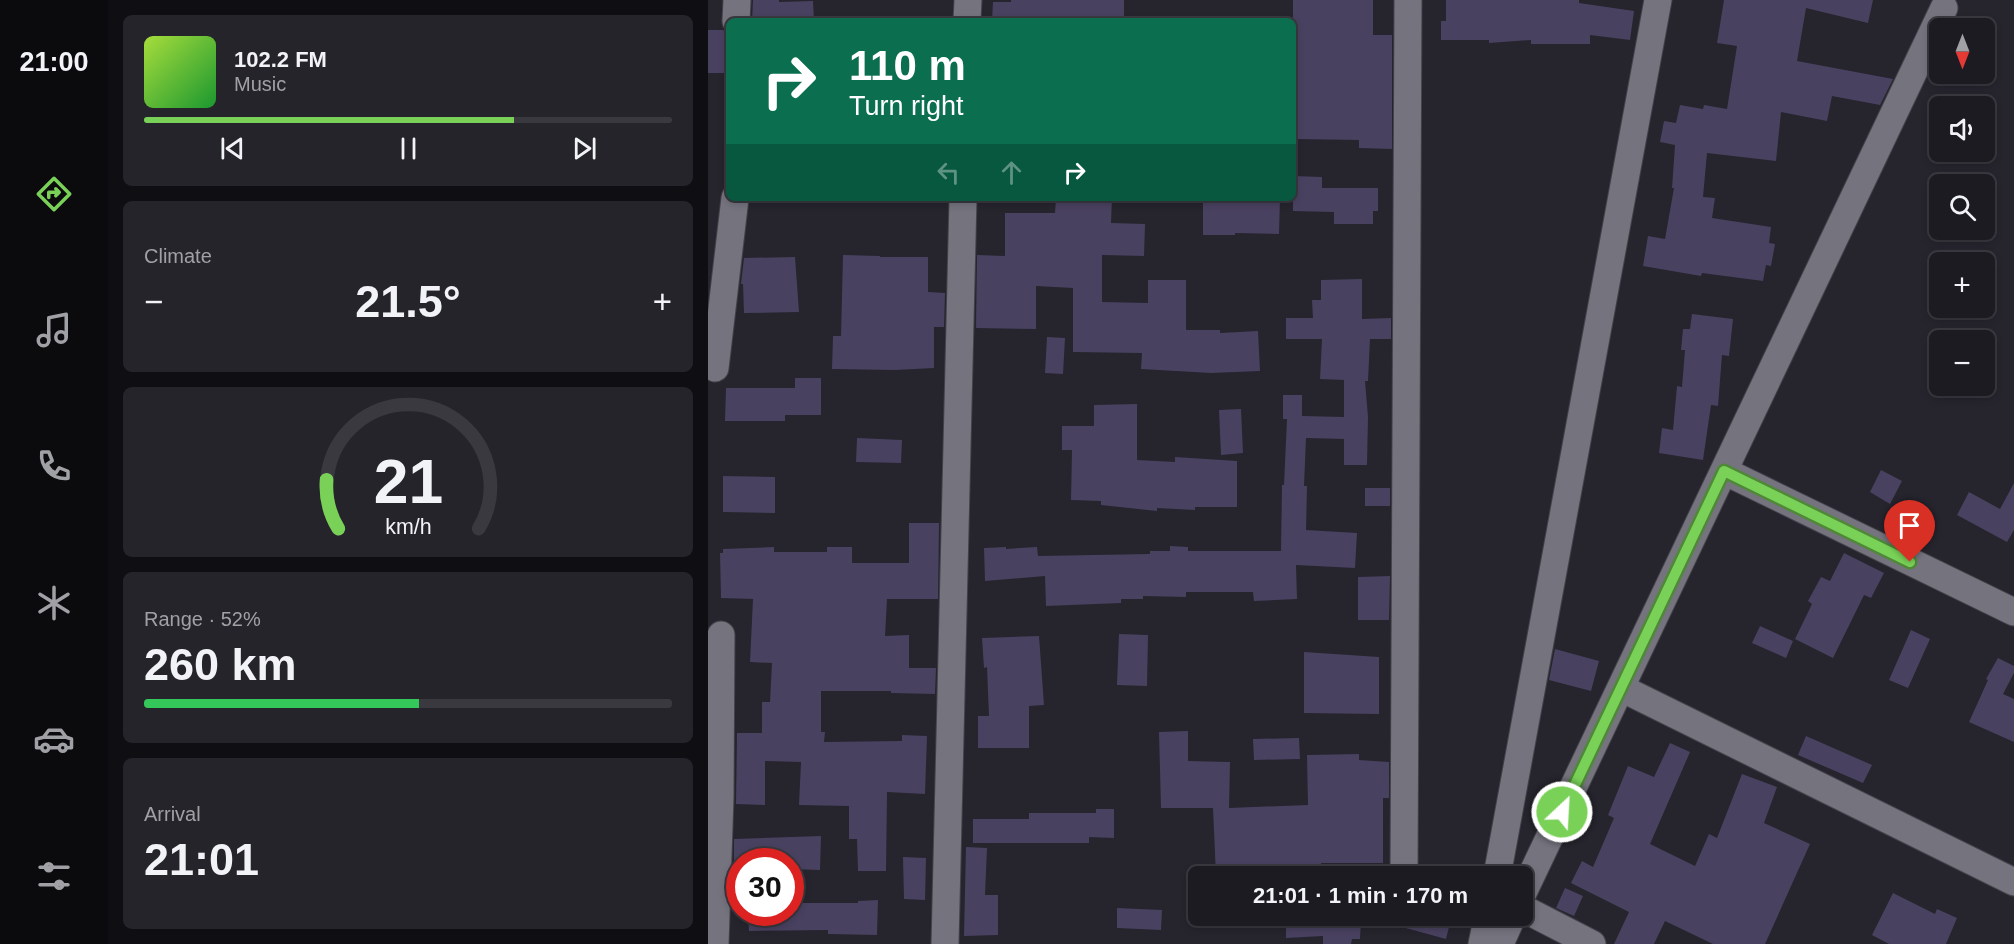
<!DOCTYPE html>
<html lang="en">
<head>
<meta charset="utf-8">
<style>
  :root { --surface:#1c1b22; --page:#25242a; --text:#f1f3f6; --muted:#a0a1a5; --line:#3a3940; --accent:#79d157 }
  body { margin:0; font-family:Helvetica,sans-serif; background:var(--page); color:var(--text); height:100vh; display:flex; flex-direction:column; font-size:22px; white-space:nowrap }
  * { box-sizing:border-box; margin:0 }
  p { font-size:20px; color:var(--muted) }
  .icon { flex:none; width:33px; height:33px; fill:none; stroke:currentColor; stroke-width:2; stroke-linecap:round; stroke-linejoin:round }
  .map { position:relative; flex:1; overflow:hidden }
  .panel { display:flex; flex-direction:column; gap:15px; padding:15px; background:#0f0f13; width:600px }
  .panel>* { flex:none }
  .top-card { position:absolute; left:18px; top:18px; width:570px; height:183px; border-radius:9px; box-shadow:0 3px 9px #0003,0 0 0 2px var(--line); background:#0b6e4f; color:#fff; overflow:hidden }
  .needle { width:39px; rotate:180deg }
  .fabs { position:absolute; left:1221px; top:18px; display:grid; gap:12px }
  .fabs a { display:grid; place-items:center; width:66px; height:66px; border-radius:9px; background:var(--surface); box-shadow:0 3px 9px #0003,0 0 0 2px var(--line); font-size:30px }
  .speed { position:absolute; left:18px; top:848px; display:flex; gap:12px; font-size:30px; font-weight:700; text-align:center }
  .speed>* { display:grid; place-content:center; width:78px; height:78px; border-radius:50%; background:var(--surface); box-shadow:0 3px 9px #0003,0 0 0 2px var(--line); line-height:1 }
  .speed .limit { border:9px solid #d22; background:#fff; color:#111 }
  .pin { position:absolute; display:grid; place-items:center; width:51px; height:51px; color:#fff; margin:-62px -26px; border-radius:50% 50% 50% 0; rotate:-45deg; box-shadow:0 0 6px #0007 }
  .pin .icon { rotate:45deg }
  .me { position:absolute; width:66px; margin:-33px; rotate:25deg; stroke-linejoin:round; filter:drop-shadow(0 0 4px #0008) }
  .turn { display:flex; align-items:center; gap:21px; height:126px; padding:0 24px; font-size:27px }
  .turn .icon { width:78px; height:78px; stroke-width:2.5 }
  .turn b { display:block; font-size:42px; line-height:51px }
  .lanes { display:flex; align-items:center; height:57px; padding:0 24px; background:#0003; justify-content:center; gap:30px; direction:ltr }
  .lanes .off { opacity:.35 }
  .big { font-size:45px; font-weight:600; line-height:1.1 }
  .panel .tile { flex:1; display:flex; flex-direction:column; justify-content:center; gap:9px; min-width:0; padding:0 21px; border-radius:9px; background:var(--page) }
  .panel .dial { align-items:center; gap:0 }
  .dial svg { height:156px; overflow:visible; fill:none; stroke:var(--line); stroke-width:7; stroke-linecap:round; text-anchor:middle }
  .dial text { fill:var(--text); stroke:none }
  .song { display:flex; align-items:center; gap:18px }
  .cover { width:72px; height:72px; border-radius:9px; background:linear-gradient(135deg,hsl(80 70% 55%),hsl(130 70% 35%)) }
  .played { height:6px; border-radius:3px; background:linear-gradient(90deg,var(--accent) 70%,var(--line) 70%) }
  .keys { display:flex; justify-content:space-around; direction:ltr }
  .heat { display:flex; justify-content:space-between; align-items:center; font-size:33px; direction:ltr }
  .charge { height:9px; border-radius:4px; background:linear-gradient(90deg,#34c759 52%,var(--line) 0) }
  .trip { position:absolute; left:480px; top:866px; width:345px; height:60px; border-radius:9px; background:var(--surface); box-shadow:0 3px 9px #0003,0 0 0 2px var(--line); font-weight:600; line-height:60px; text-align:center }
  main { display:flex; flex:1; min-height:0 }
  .dock { display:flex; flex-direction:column; width:108px; justify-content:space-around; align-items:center; background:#0b0b0e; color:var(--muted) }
  .dock .icon { width:42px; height:42px }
  .dock .active { color:var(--accent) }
  .dock b { font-size:27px; color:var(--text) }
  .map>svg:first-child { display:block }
  .building { fill:#494160 }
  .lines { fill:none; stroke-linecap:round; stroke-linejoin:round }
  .minor-casing { stroke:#434149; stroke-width:29 }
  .minor { stroke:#75737e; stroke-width:27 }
  .route-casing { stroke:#4f8839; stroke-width:15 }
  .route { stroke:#79d157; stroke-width:10 }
</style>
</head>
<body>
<main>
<nav class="dock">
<b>21:00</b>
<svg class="icon active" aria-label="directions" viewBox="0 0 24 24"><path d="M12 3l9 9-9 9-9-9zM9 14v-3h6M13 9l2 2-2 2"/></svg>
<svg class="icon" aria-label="music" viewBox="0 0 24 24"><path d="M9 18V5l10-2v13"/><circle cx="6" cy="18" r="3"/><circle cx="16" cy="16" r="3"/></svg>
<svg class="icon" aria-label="phone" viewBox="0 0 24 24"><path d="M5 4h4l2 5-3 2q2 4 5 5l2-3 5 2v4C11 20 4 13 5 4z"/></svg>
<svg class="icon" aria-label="climate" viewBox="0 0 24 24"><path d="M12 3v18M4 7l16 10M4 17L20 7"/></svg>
<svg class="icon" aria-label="car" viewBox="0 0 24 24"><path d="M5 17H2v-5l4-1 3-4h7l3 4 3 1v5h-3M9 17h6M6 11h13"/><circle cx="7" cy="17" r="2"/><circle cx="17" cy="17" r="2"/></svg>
<svg class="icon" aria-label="filters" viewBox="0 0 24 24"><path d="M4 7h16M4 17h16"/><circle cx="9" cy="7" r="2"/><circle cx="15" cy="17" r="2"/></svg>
</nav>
<section class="panel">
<div class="tile">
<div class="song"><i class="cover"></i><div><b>102.2 FM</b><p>Music</p></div></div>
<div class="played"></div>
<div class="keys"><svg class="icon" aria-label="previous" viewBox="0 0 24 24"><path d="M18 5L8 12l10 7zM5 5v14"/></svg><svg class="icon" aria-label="pause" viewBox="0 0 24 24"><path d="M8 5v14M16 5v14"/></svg><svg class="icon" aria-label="next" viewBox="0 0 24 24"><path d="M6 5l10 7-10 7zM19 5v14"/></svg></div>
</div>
<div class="tile"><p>Climate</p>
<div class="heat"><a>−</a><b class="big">21.5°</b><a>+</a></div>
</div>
<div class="tile dial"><svg viewBox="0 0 100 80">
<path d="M14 69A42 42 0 1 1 86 69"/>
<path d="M14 69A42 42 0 0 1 8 44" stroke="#79d157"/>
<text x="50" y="56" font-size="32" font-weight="700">21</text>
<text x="50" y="72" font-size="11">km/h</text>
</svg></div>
<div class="tile"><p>Range · 52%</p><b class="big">260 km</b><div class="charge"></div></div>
<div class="tile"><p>Arrival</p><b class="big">21:01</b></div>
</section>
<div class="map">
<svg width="1306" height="944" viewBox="0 0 1306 944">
  <rect width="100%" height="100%" fill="#26242d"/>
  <path class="building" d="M 45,0 L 71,0 L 71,2 L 105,1 L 106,21 L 44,21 Z
    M 303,0 L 416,0 L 416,21 L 284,21 L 285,2 L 303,2 Z
    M 585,0 L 665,0 L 665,35 L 684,35 L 684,149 L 651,148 L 651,140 L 585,139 Z
    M 738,0 L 871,0 L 871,3 L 926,11 L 922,40 L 882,35 L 882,44 L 823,44 L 823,40 L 781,43 L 781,40 L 733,40 L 733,21 L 738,21 Z
    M 1016,0 L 1165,0 L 1160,23 L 1098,8 L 1089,61 L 1185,79 L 1172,105 L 1124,96 L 1119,121 L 1073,112 L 1068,161 L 999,153 L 995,197 L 1007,198 L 1004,218 L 1063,227 L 1061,243 L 1067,244 L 1063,266 L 1058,265 L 1055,281 L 994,273 L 993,276 L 935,266 L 940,236 L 957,239 L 966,188 L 964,188 L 967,145 L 952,142 L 956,121 L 968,123 L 972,105 L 995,109 L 996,105 L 1019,109 L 1029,46 L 1009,43 Z
    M 0,30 L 15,30 L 21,35 L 21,73 L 0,73 Z
    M 585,176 L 614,177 L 614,188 L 670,188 L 670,211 L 665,211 L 665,224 L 626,224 L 626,212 L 585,211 Z
    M 348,198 L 404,198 L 403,223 L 437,224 L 436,256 L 394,255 L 394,302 L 440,303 L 440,280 L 478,280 L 478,330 L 512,330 L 512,333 L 550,331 L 552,371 L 503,373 L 433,369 L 434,353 L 365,352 L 365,288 L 328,286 L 328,329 L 268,328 L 269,255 L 297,256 L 297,213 L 347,213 Z
    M 532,198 L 572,198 L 571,234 L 527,233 L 527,235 L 495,235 L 495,200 L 532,200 Z
    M 135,255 L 172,256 L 172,257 L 220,257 L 220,292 L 237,293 L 236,327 L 226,327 L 226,368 L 187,370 L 124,369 L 125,336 L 133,336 Z
    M 87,257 L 91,312 L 36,313 L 35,284 L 33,284 L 36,258 Z
    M 654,279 L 654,319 L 683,318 L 683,339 L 662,339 L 660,381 L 657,381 L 660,417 L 659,465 L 636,465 L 636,439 L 598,438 L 596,486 L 599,486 L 598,530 L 649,533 L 647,568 L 588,565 L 589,599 L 546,601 L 545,592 L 478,592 L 478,597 L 435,596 L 435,599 L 413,599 L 413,603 L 338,606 L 337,576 L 277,581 L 276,548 L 298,547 L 298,549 L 329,547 L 330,556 L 442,554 L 442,551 L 462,551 L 462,546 L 480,547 L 480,551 L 573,551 L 574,485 L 576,485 L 579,419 L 575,419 L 575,395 L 594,395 L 594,416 L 636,417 L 636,380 L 612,379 L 614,339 L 578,339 L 578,318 L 605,318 L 604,300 L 613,300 L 613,280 Z
    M 984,314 L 1025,319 L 1021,356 L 1014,355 L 1010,406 L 1003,405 L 995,460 L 951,453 L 954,428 L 965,430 L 969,386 L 974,387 L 977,350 L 973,350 L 975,329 L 982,329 Z
    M 339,337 L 357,338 L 355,374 L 337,373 Z
    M 87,378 L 113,378 L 113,415 L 77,415 L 77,421 L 17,421 L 18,388 L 87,388 Z
    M 429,404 L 429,460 L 467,462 L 467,457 L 529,461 L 529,507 L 487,507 L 487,510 L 449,508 L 449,511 L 393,505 L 393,501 L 363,500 L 364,450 L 354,450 L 354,426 L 386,426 L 386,405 Z
    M 533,409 L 535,453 L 513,455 L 511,410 Z
    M 149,438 L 194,440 L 193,463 L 148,462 Z
    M 1173,470 L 1194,481 L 1182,504 L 1162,492 Z
    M 15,476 L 67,477 L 67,513 L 15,512 Z
    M 1306,483 L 1306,530 L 1299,542 L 1249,515 L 1261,492 L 1292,509 Z
    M 657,488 L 682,488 L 682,506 L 657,506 Z
    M 201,523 L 231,523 L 230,599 L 179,599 L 177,636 L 201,635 L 201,668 L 228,668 L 227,694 L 183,693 L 183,691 L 113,691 L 113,732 L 117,732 L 116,742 L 194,741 L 194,735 L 219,736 L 217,794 L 179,792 L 178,871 L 150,871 L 149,839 L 141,839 L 141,806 L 91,805 L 93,762 L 57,761 L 57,805 L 28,804 L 29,733 L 54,733 L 54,702 L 62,702 L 64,663 L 42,662 L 45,599 L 13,598 L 12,553 L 15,553 L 15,549 L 66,547 L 66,552 L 119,552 L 119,547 L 144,547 L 144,563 L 201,563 Z
    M 1136,553 L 1176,573 L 1163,598 L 1156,595 L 1125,658 L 1087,639 L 1104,604 L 1100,601 L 1113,577 L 1122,581 Z
    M 682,576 L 681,620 L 650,620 L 650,577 Z
    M 1052,626 L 1085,641 L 1078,658 L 1044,643 Z
    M 1203,630 L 1222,639 L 1200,688 L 1181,680 Z
    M 411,634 L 440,635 L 439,686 L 409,685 Z
    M 331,636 L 336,705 L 321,706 L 321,748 L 270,748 L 270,716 L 281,716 L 279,667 L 276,668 L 274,638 Z
    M 847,649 L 891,661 L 883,691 L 841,680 Z
    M 596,652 L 671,657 L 671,714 L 596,713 Z
    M 1290,658 L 1306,666 L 1306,673 L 1295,694 L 1306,699 L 1306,742 L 1261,722 L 1280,680 L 1278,679 Z
    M 480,731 L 480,761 L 522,762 L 521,808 L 600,805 L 599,755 L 651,754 L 651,760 L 681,762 L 681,798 L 675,798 L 675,863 L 613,863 L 614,876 L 508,876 L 505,808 L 517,808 L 453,808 L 451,732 Z
    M 1098,736 L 1164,765 L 1155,783 L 1090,755 Z
    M 591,738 L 592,759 L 546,760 L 545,739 Z
    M 962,743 L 982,752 L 942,844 L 987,866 L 1001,834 L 1009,838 L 1034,774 L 1069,787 L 1056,823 L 1102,844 L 1057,944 L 1005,944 L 957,921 L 946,944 L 906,944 L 921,912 L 863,883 L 874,861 L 885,867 L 906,818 L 900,815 L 920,766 L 946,777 Z
    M 388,809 L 406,809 L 406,838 L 381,837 L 381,843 L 265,843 L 265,819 L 321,819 L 321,813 L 388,813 Z
    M 113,836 L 112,870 L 82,869 L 82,861 L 26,861 L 26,839 Z
    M 258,847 L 279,848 L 277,895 L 290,895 L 290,935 L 256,936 Z
    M 195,857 L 218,858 L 217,900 L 196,899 Z
    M 857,888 L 875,896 L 866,916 L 848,908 Z
    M 1185,893 L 1227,914 L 1229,909 L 1249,918 L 1238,944 L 1181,944 L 1164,935 Z
    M 170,900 L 169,935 L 120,934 L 120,930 L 41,931 L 40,912 L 82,912 L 82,903 L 150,903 L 150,901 Z
    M 409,908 L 454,910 L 453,930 L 409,928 Z
    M 578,915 L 611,915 L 611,918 L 653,919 L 652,939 L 644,939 L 643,944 L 615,944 L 615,936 L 578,938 Z
    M 673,915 L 744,915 L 738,939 L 672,921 Z"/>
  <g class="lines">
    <g class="minor-casing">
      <path id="minor" d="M 28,21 L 29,0
        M 259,21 L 260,0
        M 7,368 L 27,198
        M 1016,471 L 1306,612
        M 913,688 L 1306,882
        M 696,876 L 700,0
        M 789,876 L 950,0
        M 814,895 L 1236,8
        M 814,908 L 884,944
        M 7,944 L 12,797 L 13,635
        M 237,944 L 255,198
        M 774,944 L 780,915
        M 792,944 L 805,915"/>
    </g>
    <use href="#minor" class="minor"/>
  </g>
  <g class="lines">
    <g class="route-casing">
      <path id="route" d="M 854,812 L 1016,471 L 1202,562"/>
    </g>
    <use href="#route" class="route"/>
  </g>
</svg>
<div class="fabs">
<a><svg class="needle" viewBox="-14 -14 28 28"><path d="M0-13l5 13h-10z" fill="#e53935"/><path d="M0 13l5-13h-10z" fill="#a0a1a5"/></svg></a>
<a><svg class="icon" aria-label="sound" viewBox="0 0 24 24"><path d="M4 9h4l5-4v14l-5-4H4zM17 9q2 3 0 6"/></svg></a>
<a><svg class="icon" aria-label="search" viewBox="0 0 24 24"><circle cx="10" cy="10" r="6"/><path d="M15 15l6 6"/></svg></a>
<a>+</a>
<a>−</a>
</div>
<div class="speed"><div class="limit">30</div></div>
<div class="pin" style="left:1202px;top:562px;background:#d93025"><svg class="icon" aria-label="arrive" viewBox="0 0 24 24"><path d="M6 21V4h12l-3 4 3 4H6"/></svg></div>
<svg class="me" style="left:854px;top:812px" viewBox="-20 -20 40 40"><circle r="17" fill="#79d157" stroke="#fff" stroke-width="3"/><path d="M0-11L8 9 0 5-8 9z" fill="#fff"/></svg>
<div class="trip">21:01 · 1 min · 170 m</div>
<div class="top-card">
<div class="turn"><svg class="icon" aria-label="right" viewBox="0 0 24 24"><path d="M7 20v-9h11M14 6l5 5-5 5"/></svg><div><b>110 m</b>Turn right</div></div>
<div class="lanes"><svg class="icon off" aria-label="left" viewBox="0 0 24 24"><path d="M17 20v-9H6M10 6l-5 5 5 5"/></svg><svg class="icon off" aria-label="ahead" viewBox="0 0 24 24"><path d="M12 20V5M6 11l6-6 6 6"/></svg><svg class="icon" aria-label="right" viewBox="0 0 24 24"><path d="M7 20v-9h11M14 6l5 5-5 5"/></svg></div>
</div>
</div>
</main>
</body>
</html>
